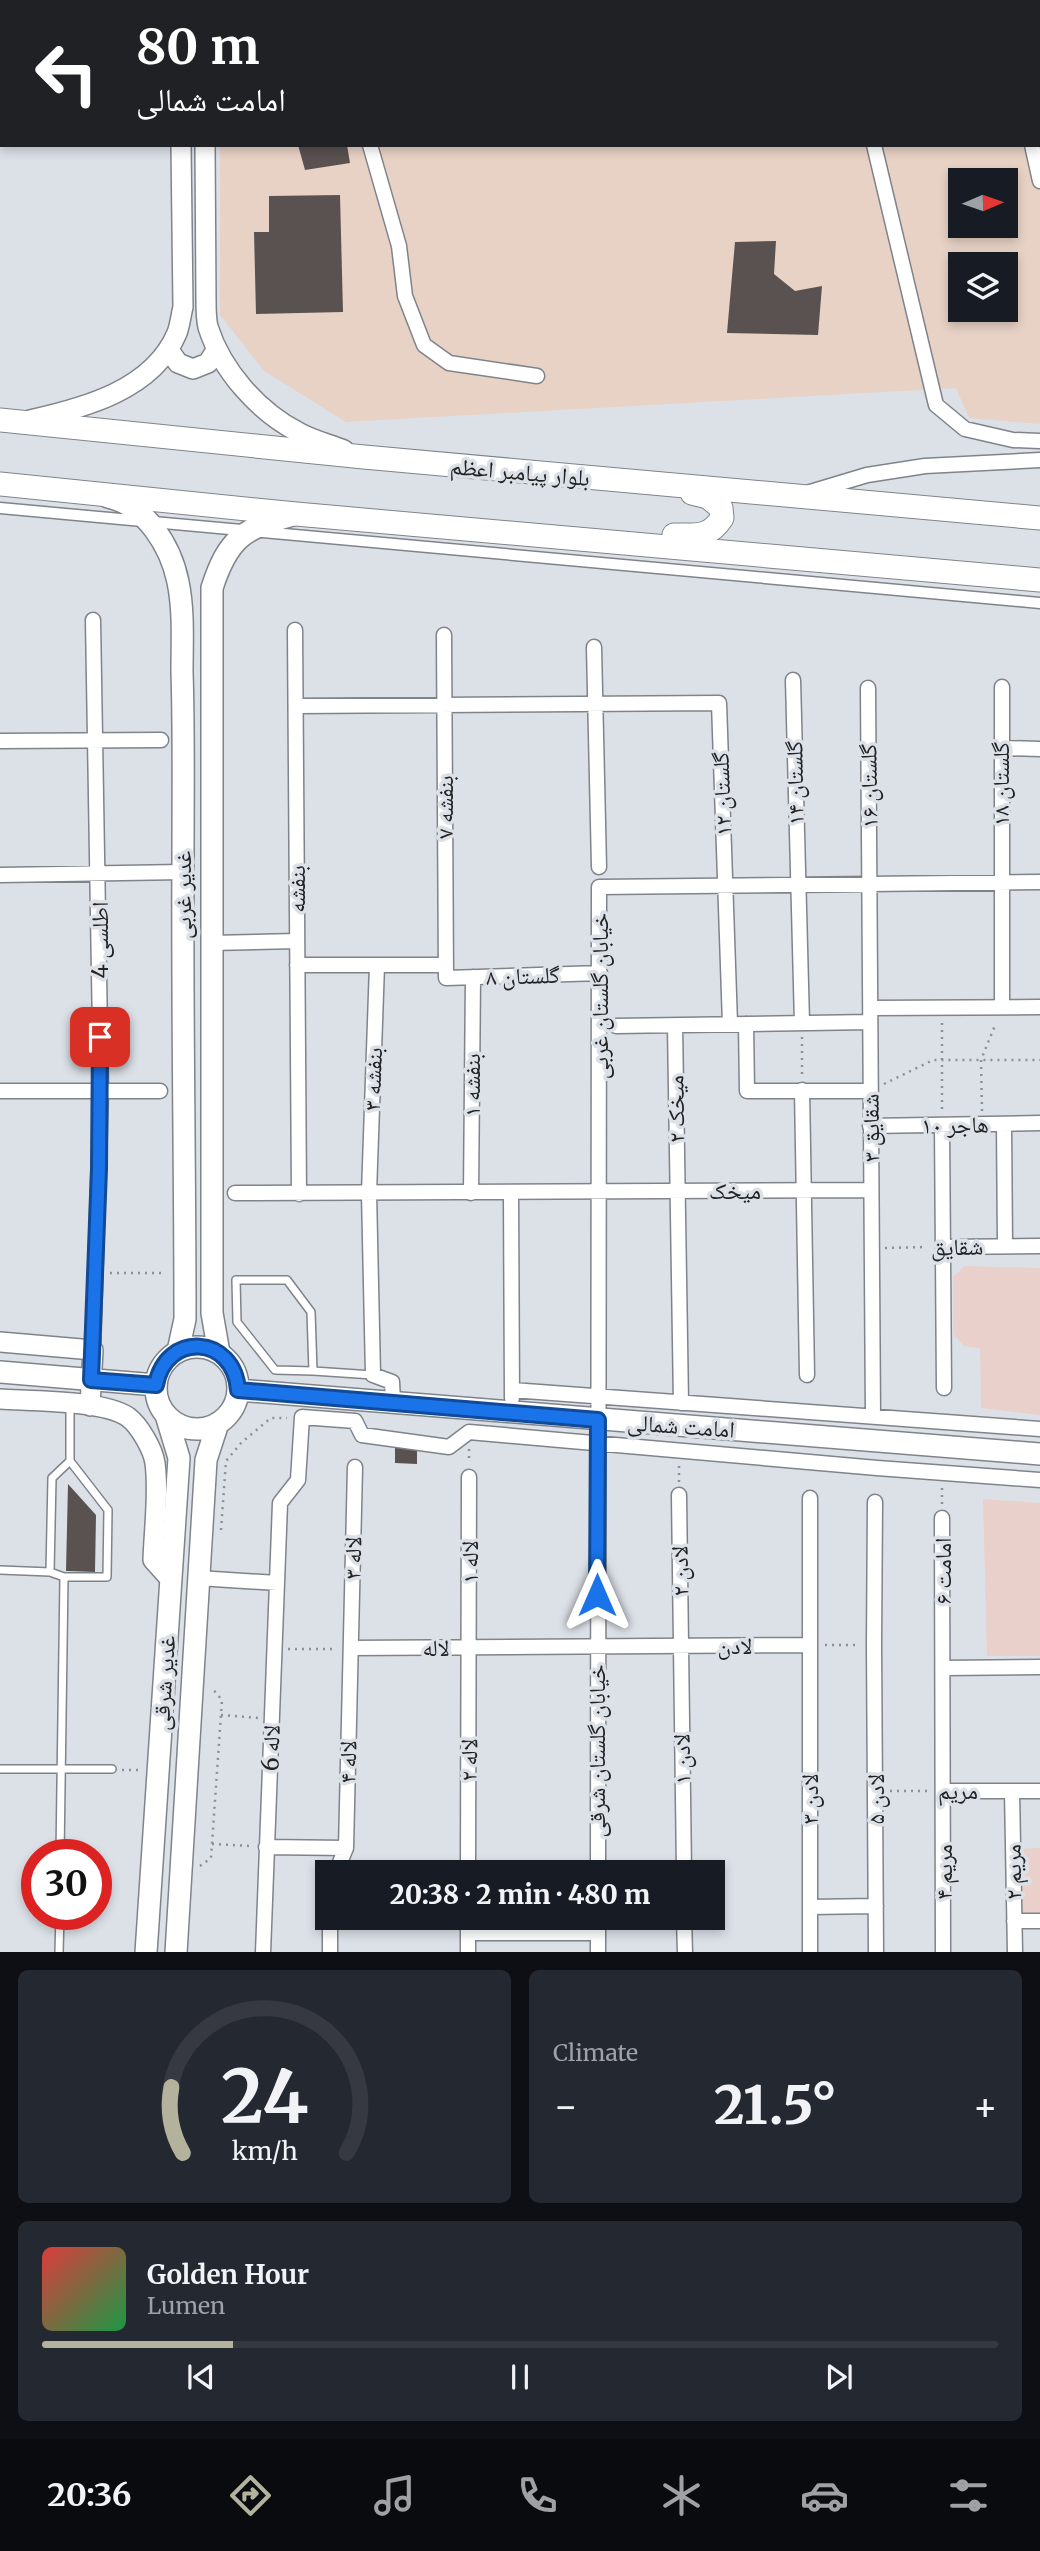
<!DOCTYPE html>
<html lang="en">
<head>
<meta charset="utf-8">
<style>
  :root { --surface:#171b24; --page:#242831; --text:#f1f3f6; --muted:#9ea1a6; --line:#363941; --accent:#b3b29c }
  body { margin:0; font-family:Merriweather,"Noto Naskh Arabic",serif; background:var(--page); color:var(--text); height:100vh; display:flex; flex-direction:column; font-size:26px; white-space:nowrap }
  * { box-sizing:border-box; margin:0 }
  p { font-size:23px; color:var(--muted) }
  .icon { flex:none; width:38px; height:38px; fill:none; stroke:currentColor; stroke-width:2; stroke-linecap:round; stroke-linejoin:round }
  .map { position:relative; height:1952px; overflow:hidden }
  .drawer { display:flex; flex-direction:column; gap:18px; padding:18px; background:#0d0f14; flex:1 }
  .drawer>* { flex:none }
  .guide { position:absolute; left:0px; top:0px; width:1041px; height:147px; box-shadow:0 4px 10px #0003; background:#202124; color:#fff; overflow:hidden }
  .needle { width:46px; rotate:88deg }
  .controls { position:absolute; left:948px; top:168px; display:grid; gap:14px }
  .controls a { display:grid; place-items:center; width:70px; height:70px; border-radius:0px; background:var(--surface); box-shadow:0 4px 10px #0003; font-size:35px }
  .speed { position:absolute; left:21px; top:1839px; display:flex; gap:14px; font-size:35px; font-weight:700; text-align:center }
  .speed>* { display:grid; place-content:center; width:91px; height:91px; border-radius:50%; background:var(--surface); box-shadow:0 4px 10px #0003; line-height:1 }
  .speed .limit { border:10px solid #d22; background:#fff; color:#111 }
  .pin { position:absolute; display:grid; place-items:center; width:60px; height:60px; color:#fff; margin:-30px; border-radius:14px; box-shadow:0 4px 10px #0006 }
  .me { position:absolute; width:77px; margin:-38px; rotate:0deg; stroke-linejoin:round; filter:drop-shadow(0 0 5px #0008) }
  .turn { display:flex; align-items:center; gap:24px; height:147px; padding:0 21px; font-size:32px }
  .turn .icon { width:91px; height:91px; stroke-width:2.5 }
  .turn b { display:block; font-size:49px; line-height:60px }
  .big { font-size:52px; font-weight:800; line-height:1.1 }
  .drawer .card { flex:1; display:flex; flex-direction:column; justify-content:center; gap:10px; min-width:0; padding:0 24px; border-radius:10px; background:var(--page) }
  .drawer .dial { align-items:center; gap:0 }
  .dial svg { height:182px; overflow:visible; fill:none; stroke:var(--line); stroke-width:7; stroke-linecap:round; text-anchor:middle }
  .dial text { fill:var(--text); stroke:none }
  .song { display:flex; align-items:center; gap:21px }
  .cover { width:84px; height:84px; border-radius:10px; background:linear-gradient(135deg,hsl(0 70% 55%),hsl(140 70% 35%)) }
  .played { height:7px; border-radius:4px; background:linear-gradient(90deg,var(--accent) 20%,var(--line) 20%) }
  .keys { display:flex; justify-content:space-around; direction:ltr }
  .heat { display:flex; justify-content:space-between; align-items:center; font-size:38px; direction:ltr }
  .drawer .tiles { flex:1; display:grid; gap:18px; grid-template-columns:1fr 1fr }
  .card:last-child { grid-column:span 2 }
  .trip { position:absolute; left:315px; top:1860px; width:410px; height:70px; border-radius:0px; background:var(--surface); box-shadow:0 4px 10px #0003; font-weight:800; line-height:70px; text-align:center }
  .dock { display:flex; height:112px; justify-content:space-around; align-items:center; background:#090b0e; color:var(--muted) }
  .dock .icon { width:49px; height:49px }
  .dock .on { color:var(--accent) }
  .dock b { font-size:32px; color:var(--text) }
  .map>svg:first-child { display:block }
  .commercial { fill:#e8d2c5; fill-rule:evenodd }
  .education { fill:#ead0ca }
  .building { fill:#5a5250 }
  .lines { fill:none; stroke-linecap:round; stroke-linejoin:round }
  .service-casing { stroke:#7f838a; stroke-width:10 }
  .pedestrian-casing { stroke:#7f838a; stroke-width:13 }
  .minor-casing { stroke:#7f838a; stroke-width:17 }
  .tertiary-casing { stroke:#7f838a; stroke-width:22 }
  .secondary-casing { stroke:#7f838a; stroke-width:24 }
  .primary-casing { stroke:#7f838a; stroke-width:25 }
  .path { stroke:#8c8f94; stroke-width:2.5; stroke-dasharray:2 5; stroke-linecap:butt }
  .service { stroke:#fff; stroke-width:7 }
  .pedestrian { stroke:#fff; stroke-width:10 }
  .minor { stroke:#fff; stroke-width:14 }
  .tertiary { stroke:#fff; stroke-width:19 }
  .secondary { stroke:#fff; stroke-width:21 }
  .primary { stroke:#fff; stroke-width:23 }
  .route-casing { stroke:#114b97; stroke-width:18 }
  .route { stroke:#1a73e8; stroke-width:12 }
  .labels { text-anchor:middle; stroke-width:7; stroke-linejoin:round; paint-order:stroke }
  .street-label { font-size:23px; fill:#212325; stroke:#dce1e8 }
</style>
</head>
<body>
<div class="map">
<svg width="1040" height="1953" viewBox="0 0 1040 1953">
  <rect width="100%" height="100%" fill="#dce1e8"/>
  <path class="commercial" d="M 219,0 L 1040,0 L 1040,424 L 969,418 L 956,388 L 346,422 L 264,371 L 220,315 L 220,145 L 1040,145 L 1040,2 ZM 961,180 L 1006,180 L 1006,226 L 961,226 ZM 961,264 L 1006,264 L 1006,310 L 961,310 Z"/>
  <path class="education" d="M 965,1266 L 1040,1268 L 1040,1415 L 981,1408 L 980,1348 L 964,1346 L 953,1334 L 953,1277 Z
    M 983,1499 L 1040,1503 L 1040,1656 L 987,1656 Z
    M 1040,1848 L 1040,1917 L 1019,1917 L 1018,1849 Z"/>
  <path class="building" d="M 298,145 L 347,145 L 350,163 L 305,170 Z
    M 340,195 L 343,312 L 256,314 L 254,232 L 269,232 L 269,196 Z
    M 776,241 L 774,274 L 795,291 L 822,286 L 818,335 L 727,333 L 735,242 Z
    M 395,1443 L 417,1445 L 417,1464 L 395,1463 Z
    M 68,1484 L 96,1515 L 95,1572 L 66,1571 Z"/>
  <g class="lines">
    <g class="service-casing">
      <path id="service" d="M 313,1371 L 275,1370 L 237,1322 L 236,1280 L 287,1280 L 311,1312 L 313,1371 L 373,1375
        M 0,1570 L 50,1572 L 64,1577 L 107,1577 L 108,1510 L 70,1461
        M 50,1572 L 52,1478 L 70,1461 L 70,1404
        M 0,1769 L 112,1769
        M 60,1855 L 64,1577
        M 59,1953 L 60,1914"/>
    </g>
    <g class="pedestrian-casing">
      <path id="pedestrian" d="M 0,508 L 1040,603"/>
    </g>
    <g class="minor-casing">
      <path id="minor" d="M 840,0 L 840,2
        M 1001,0 L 1001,2
        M 496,2 L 503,0
        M 370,145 L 399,246 L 405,296 L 424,345 L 449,363 L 537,376
        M 874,145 L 936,405 L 965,429 L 1013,440 L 1040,441
        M 1032,145 L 1040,181
        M 807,493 L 867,475 L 925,466 L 1040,460
        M 295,630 L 299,1194
        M 444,635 L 446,978 L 600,973
        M 594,647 L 599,867
        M 793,680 L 802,1023
        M 1002,687 L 1002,1007
        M 868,688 L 873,1417
        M 296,706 L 719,703 L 730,1024
        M 0,741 L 161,740
        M 1002,748 L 1040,749
        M 0,875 L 183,872
        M 212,943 L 297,941
        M 297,965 L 446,965
        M 377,965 L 369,1193 L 373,1375 L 392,1382 L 393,1402
        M 871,1008 L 1040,1007
        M 746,1024 L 747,1091 L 870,1091
        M 616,1026 L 870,1022
        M 675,1026 L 681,1403
        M 802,1090 L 807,1375
        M 0,1091 L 160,1091
        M 1004,1124 L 1005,1246
        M 870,1126 L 1040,1123
        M 942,1126 L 944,1388
        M 235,1193 L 871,1190
        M 471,1193 L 473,977
        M 511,1193 L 512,1398
        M 944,1247 L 1040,1246
        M 93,1350 L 101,1091 L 93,620
        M 512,1390 L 1040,1429
        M 679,1495 L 684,1872
        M 875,1502 L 874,1645 L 876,1953
        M 942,1518 L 943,1953
        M 198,1578 L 277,1583
        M 351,1648 L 810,1645
        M 943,1668 L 1040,1667
        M 944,1791 L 1040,1791
        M 1012,1791 L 1015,1953
        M 266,1847 L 346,1848
        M 336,1872 L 346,1848 L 355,1467
        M 468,1872 L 469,1477
        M 598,1872 L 599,887 L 1040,882
        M 810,1907 L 876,1906
        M 330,1918 L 330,1953
        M 468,1918 L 468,1953
        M 598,1918 L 598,1953
        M 684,1918 L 685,1953
        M 1014,1921 L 1040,1921
        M 468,1933 L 598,1933
        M 263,1953 L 280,1503 L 298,1480 L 302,1417 L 355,1421 L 362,1435 L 449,1447 L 469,1432 L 877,1468 L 1040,1480
        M 810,1953 L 810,1498"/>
    </g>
    <g class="tertiary-casing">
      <path id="tertiary" d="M 180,0 L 180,2
        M 204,0 L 204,2
        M 205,145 L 206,300 C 206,309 206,319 208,327 C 222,371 258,411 298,432 C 312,440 329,444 344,450
        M 169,350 L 178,363 L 193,369 L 208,363 L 217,349
        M 30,420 C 84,408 153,390 177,333 C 180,325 181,315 183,307 L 181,145
        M 0,1342 L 93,1350 L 90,1406
        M 0,1399 C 30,1401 104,1400 128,1417 C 139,1425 153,1449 155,1463 C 159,1494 154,1529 153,1560 L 171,1580"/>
    </g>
    <g class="secondary-casing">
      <path id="secondary" d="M 108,497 C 146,505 171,547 178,582 C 184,611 182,643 182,672 C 184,734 183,796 183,858 C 182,1011 185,1165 185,1319 L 178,1351
        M156 1388a41 41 0 1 1 82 0a41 41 0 1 1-82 0Z
        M 219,1353 L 212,1313 L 212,588 C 228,538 244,528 293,515
        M 0,1372 L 156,1385
        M 238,1390 L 1040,1454
        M 146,1953 L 179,1458 L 166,1415
        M 176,1953 L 206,1460 L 218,1423"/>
    </g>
    <g class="primary-casing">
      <path id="primary" d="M 0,420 L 364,457 L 1040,518
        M 0,484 L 296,514 L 1040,580
        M 674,535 C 697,535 709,538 722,518 L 721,508 L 708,497 L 692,493"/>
    </g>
    <path class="path" d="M 802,1037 L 802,1076
      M 884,1084 L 933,1060 L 1040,1060
      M 942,1109 L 942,1021
      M 982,1111 L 981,1060 L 996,1023
      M 885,1248 L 927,1247
      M 110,1273 L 166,1273
      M 469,1449 L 469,1463
      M 679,1482 L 679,1464
      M 942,1504 L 942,1487
      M 221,1530 L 226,1461 L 242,1442 L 271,1418 L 287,1418
      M 825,1645 L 860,1645
      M 288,1649 L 337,1649
      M 221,1715 L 259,1718
      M 122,1770 L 140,1770
      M 890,1791 L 929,1791
      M 212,1844 L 251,1846
      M 200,1866 L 211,1858 L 222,1700 L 211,1687"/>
    <use href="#service" class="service"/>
    <use href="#pedestrian" class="pedestrian"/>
    <use href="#minor" class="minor"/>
    <use href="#tertiary" class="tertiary"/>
    <use href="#secondary" class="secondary"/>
    <use href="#primary" class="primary"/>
  </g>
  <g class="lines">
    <g class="route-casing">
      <path id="route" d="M 100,1037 L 99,1169 L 91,1380 L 156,1385 C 166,1331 234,1335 238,1390 L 598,1420 L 597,1595"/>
    </g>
    <use href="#route" class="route"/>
  </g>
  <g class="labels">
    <g class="street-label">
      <text transform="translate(520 472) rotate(5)" y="8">بلوار پیامبر اعظم</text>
      <text transform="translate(795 783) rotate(-91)" y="8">گلستان ۱۴</text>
      <text transform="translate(1001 784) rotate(-90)" y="8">گلستان ۱۸</text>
      <text transform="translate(869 786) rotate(-91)" y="8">گلستان ۱۶</text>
      <text transform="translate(722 794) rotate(-92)" y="8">گلستان ۱۲</text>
      <text transform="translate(445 807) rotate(-90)" y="8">بنفشه ۷</text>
      <text transform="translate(297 889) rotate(-90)" y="8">بنفشه</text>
      <text transform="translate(183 895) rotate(-90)" y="8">غدیر غربی</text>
      <text transform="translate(100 940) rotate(-90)" y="8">اطلسی 4</text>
      <text transform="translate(523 976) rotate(-2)" y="8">گلستان ۸</text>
      <text transform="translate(600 996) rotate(-90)" y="8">خیابان گلستان غربی</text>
      <text transform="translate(373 1079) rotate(-88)" y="8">بنفشه ۳</text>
      <text transform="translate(472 1085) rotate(-90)" y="8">بنفشه ۱</text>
      <text transform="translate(676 1109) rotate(-91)" y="8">میخک ۲</text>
      <text transform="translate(955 1125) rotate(-1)" y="8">هاجر ۱۰</text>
      <text transform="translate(871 1128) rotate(-91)" y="8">شقایق ۳</text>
      <text x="735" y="1199">میخک</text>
      <text transform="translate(957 1247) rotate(-1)" y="8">شقایق</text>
      <text transform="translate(681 1426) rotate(4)" y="8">امامت شمالی</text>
      <text transform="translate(353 1558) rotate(-89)" y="8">لاله ۳</text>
      <text transform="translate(470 1562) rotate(-90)" y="8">لاله ۱</text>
      <text transform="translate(680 1571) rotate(-91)" y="8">لادن ۲</text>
      <text transform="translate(943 1571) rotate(-90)" y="8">امامت ۶</text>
      <text x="735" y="1654">لادن</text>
      <text x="436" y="1656">لاله</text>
      <text transform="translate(164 1683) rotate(-86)" y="8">غدیر شرقی</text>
      <text transform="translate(271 1748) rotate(-88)" y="8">لاله 6</text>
      <text transform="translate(597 1751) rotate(-90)" y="8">خیابان گلستان شرقی</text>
      <text transform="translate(682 1759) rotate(-91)" y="8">لادن ۱</text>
      <text transform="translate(469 1760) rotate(-89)" y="8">لاله ۲</text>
      <text transform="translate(348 1762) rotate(-89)" y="8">لاله ۴</text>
      <text x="958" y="1799">مریم</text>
      <text transform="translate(810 1799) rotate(-90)" y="8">لادن ۳</text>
      <text transform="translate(876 1799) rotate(-90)" y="8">لادن ۵</text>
      <text transform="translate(944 1872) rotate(-90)" y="8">مریم ۴</text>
      <text transform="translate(1013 1872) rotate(-91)" y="8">مریم ۲</text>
    </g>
  </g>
</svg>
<div class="controls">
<a><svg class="needle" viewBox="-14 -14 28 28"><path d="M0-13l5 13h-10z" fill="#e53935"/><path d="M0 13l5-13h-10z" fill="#9ea1a6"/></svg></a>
<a><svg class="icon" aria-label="layers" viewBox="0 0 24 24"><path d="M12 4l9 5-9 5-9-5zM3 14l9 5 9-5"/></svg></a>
</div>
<div class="speed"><div class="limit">30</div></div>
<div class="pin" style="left:100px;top:1037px;background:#d93025"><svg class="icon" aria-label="arrive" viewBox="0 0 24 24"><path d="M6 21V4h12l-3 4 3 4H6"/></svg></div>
<svg class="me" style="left:597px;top:1595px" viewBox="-20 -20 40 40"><path d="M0-17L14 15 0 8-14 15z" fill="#1a73e8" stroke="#fff" stroke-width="4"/></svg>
<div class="trip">20:38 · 2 min · 480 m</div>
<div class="guide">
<div class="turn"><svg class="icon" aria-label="left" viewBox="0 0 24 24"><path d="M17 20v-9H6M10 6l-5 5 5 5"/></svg><div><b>80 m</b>امامت شمالی</div></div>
</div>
</div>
<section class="drawer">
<div class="tiles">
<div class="card dial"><svg viewBox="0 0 100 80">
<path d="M14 69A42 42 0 1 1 86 69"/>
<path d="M14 69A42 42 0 0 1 9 40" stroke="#b3b29c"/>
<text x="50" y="56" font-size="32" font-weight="700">24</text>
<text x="50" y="72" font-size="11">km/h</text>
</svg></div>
<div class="card"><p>Climate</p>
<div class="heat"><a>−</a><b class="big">21.5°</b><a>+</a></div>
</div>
<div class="card">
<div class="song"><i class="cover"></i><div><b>Golden Hour</b><p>Lumen</p></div></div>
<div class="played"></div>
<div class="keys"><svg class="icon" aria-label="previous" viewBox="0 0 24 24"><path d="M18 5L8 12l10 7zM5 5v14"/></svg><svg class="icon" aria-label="pause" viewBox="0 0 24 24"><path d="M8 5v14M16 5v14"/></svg><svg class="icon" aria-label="next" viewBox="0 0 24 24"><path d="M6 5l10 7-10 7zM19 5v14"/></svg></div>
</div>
</div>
</section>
<nav class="dock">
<b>20:36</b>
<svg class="icon on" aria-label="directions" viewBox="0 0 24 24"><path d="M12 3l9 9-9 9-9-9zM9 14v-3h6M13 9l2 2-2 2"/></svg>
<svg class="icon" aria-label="music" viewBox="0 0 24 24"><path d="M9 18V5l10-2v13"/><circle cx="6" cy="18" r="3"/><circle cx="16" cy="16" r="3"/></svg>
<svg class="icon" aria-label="phone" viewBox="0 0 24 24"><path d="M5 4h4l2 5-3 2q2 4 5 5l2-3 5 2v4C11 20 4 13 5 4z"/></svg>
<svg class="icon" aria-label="climate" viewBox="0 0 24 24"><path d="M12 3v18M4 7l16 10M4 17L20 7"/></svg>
<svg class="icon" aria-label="car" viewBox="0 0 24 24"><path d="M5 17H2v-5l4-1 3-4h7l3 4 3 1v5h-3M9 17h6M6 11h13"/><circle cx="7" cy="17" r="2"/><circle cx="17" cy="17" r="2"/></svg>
<svg class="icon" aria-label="filters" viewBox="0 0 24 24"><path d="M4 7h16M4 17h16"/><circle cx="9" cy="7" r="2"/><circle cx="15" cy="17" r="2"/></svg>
</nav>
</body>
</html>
